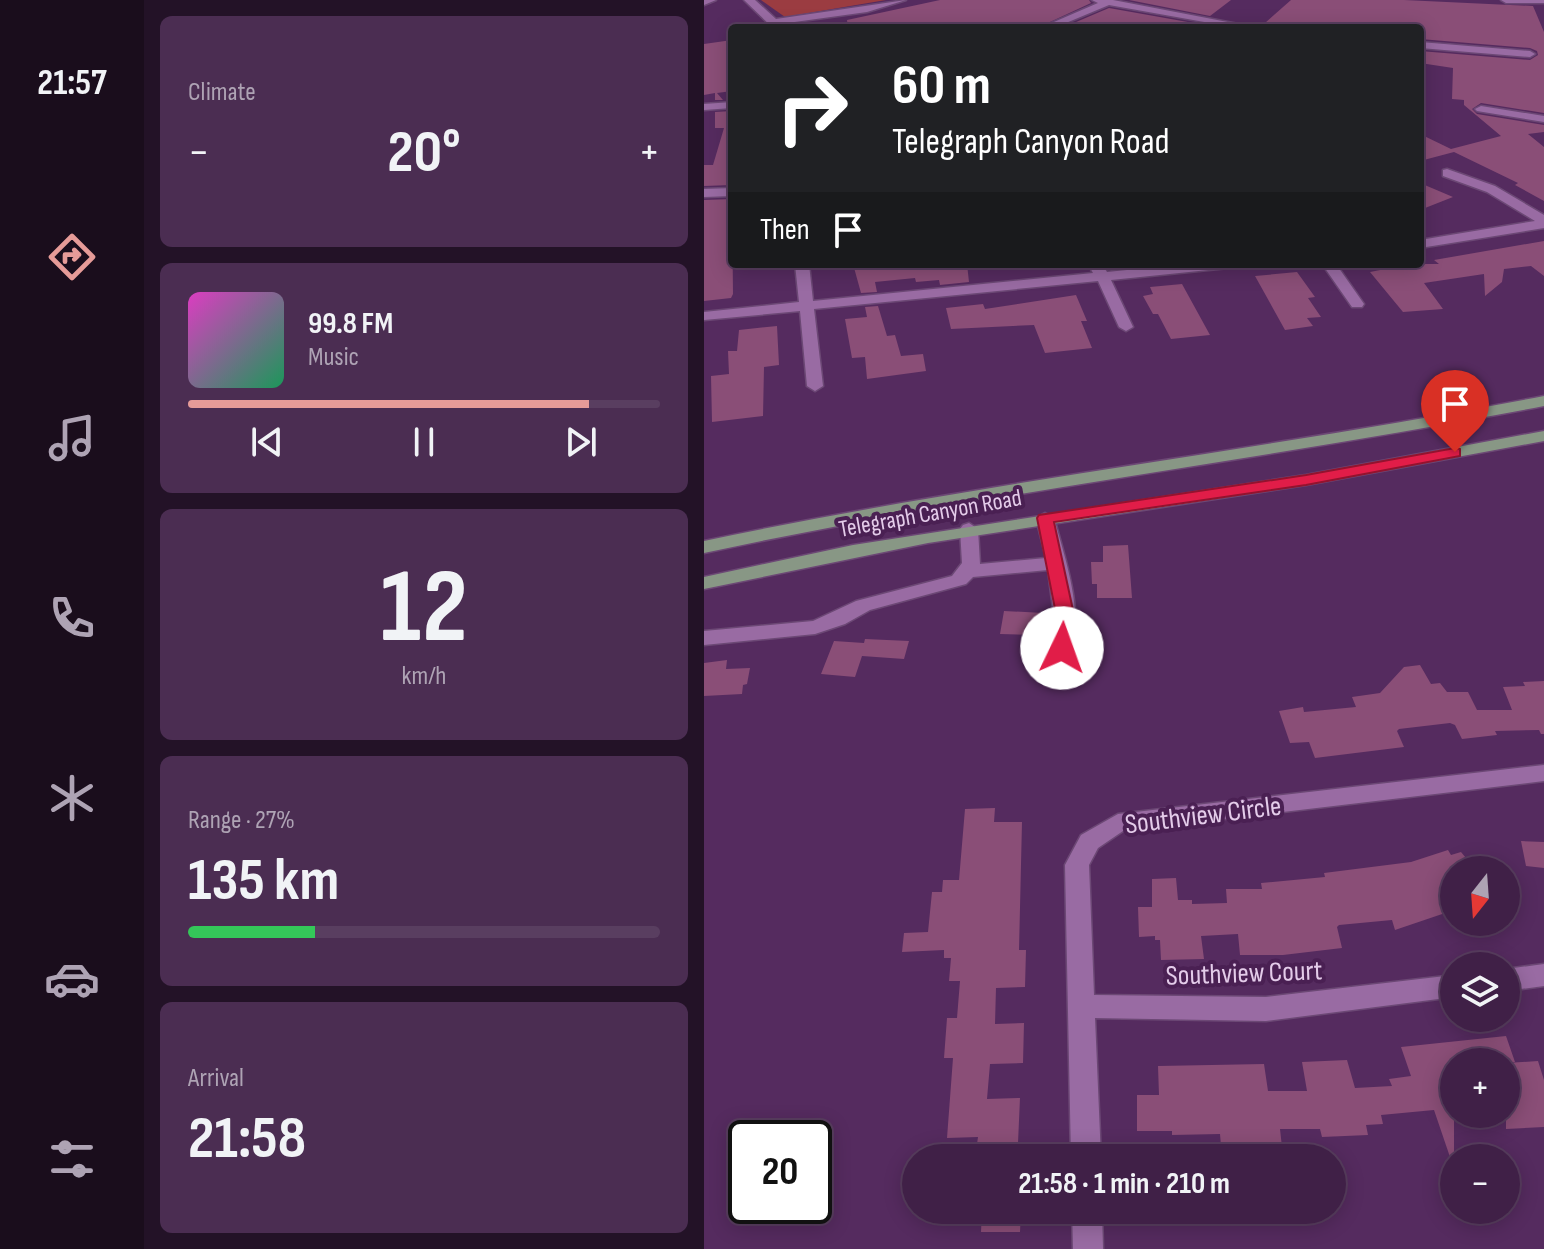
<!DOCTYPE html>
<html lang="en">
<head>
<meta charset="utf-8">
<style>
  :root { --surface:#402047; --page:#4b2d52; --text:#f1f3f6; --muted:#aea3b4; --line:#593e60; --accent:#e69b98 }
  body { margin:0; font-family:"Sofia Sans Condensed",sans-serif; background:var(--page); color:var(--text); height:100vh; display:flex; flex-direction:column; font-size:30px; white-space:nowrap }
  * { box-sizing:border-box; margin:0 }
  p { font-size:26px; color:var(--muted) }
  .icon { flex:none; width:44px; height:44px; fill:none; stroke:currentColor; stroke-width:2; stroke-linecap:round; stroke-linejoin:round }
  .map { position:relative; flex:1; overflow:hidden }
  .side { display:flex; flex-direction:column; gap:16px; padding:16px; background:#231227; width:560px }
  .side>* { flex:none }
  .top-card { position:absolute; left:24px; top:24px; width:696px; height:244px; border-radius:8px; box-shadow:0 4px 20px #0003,0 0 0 2px var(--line); background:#202124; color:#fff; overflow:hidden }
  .needle { width:52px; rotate:197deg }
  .buttons { position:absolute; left:736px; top:856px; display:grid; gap:16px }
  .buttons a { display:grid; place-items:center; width:80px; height:80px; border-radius:50%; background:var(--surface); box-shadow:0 4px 20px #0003,0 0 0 2px var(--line); font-size:40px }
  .speed { position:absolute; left:24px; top:1120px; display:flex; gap:16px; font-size:40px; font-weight:700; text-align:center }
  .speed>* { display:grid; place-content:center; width:104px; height:104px; border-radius:50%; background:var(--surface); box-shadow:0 4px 20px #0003,0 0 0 2px var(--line); line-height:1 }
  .speed .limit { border:4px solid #111; border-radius:12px; background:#fff; color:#111 }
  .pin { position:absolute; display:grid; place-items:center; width:68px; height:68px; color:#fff; margin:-82px -34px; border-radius:50% 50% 50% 0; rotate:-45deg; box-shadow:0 0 8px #0007 }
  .pin .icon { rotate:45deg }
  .me { position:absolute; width:88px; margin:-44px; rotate:3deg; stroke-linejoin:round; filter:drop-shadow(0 0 6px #0008) }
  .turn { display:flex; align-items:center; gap:28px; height:168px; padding:0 32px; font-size:36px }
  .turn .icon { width:104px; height:104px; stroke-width:2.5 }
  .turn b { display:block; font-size:56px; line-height:68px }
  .then { display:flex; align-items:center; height:76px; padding:0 32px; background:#0003; gap:16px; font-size:30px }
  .big { font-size:60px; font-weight:700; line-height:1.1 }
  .side .card { flex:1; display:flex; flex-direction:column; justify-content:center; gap:12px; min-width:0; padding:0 28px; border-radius:12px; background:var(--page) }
  .side .dial { align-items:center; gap:0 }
  .dial b { font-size:104px; line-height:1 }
  .song { display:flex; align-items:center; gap:24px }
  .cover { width:96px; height:96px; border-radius:12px; background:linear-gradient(135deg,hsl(310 70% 55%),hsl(150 70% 35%)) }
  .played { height:8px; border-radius:4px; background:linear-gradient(90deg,var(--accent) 85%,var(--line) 85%) }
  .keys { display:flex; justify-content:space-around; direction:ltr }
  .heat { display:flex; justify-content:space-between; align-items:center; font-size:44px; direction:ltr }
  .charge { height:12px; border-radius:6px; background:linear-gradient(90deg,#34c759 27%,var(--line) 0) }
  .trip { position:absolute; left:198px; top:1144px; width:444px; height:80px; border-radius:40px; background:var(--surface); box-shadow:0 4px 20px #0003,0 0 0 2px var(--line); font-weight:700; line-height:80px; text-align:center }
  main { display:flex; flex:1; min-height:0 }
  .tab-bar { display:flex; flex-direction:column; width:144px; justify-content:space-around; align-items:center; background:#1a0d1c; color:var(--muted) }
  .tab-bar .icon { width:56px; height:56px }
  .tab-bar .on { color:var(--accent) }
  .tab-bar b { font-size:36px; color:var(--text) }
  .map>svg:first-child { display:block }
  .green { fill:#9b3c41 }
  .building { fill:#8a4e77 }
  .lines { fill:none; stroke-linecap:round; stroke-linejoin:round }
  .minor-casing { stroke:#6c4875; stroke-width:3 }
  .major-casing { stroke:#6c4875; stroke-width:3 }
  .minor { fill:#996ba3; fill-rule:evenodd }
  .major { fill:#889785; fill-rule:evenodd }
  .route { fill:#e11d48; stroke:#92132f; stroke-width:2 }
  .labels { text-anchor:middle; stroke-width:8; stroke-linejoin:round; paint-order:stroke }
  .street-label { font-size:24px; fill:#e4ccea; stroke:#4a2053 }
  .near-street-label { font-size:28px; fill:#e4ccea; stroke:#4a2053 }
</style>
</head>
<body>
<main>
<nav class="tab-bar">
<b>21:57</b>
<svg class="icon on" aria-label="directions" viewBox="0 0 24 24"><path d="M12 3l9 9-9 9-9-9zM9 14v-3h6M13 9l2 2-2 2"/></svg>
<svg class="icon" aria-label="music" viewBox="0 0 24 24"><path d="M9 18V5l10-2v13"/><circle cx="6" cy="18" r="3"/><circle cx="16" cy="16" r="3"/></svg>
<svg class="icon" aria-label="phone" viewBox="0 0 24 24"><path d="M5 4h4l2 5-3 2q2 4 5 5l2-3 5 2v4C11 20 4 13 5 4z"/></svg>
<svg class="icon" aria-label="climate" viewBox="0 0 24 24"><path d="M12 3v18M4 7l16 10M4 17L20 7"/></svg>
<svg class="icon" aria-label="car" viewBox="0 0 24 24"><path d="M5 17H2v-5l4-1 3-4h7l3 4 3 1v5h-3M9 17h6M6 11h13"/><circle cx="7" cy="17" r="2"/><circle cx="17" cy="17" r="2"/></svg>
<svg class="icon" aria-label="filters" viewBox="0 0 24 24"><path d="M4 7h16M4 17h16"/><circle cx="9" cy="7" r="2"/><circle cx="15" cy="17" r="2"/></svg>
</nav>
<section class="side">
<div class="card"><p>Climate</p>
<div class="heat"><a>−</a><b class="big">20°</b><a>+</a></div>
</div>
<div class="card">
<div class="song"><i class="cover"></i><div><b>99.8 FM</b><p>Music</p></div></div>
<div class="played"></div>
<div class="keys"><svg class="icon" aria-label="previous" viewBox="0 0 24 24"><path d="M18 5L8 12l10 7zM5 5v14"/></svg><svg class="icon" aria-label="pause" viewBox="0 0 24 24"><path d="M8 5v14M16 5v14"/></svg><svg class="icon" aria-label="next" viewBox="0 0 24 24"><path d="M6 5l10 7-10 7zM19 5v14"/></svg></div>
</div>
<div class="card dial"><b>12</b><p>km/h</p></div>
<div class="card"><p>Range · 27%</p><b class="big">135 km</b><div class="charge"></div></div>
<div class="card"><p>Arrival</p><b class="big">21:58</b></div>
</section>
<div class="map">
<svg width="840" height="1249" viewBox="0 0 840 1249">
  <rect width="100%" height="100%" fill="#552b5f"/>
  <path class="green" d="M 57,0 L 182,0 L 81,17 Z"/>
  <path class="building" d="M 236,0 L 385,0 L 387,3 L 333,28 L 144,28 L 143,20 Z
    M 425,0 L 527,0 L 506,16 Z
    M 587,0 L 700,0 L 829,6 L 840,32 L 840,113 L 777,103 L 768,109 L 773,114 L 840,125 L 840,132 L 824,134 L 840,147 L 840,201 L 811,185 L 814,183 L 750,152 L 716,161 L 716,134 L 747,149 L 797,136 L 760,105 L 760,100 L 748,99 L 749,68 L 716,63 L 716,51 L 826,60 L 834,55 L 833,51 L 826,48 L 716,39 L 716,28 L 598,28 L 561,23 Z
    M 405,8 L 495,24 L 490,28 L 358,28 Z
    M 28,40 L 28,91 L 13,93 L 19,100 L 11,100 L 11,93 L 0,95 L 0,44 Z
    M 28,111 L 28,185 L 0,186 L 0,165 L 9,165 L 20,128 L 11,128 L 11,112 Z
    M 716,183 L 749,197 L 716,210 Z
    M 28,199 L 29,294 L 27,298 L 0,301 L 0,200 Z
    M 840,241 L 840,276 L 827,266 L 800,269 L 798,282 L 781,296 L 780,274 L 720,283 L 739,309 L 699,312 L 666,272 L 707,264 L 735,264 L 730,260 Z
    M 149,264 L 263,264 L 265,282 L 236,285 L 235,280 L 212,282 L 211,278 L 171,282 L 173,292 L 157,293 Z
    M 593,272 L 611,297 L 604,298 L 617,317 L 603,318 L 609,326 L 581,330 L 551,276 Z
    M 478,284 L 506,335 L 467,339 L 454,314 L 449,314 L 439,296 L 449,294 L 446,287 Z
    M 372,295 L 383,321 L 377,321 L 388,348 L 341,353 L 330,325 L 247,329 L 242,308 L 279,304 L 281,309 Z
    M 174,306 L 183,336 L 191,335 L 197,356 L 219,354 L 222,371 L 163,379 L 161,357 L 148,358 L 141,319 L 163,317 L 161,307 Z
    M 73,326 L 75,365 L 60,367 L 59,416 L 8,422 L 7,376 L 25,374 L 24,351 L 33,351 L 35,330 Z
    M 424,545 L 428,598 L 393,598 L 393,584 L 388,584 L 387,562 L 399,562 L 399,546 Z
    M 300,611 L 340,613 L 336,635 L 296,634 Z
    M 161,639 L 205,641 L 200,659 L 158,656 L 151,677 L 117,674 L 130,641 L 160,643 Z
    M 23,660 L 22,669 L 46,668 L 43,684 L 39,685 L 38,694 L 0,696 L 0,663 Z
    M 716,665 L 727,684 L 736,683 L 743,692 L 764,692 L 773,710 L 808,710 L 799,687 L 821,686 L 819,682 L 840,681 L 840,734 L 837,734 L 835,730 L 791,731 L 793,735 L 758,739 L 751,725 L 746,723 L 695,729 L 693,731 L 700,747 L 611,758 L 605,742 L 586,743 L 575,711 L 599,707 L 600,712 L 652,707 L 648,697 L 676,693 L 700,667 Z
    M 291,808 L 290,822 L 318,822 L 315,950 L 322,950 L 321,987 L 292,988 L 291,1024 L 320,1023 L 319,1063 L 286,1064 L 283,1099 L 316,1098 L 314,1143 L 273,1144 L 274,1137 L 243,1138 L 249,1058 L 240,1058 L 243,1018 L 253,1018 L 256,981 L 245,981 L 247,958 L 240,958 L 240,950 L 198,952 L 200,933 L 224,932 L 228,892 L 238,892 L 239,880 L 255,880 L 261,809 Z
    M 817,841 L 840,842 L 840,868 L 822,866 Z
    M 744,850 L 747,855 L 757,852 L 772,870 L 750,870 L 750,910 L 691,930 L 688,920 L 635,925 L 633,927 L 638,948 L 579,955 L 536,955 L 534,934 L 497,936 L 500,959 L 457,960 L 456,940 L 451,940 L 451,936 L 435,937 L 434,907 L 448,907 L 448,879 L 472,878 L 474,900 L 488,900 L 488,904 L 523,903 L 522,889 L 558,889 L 557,883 L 621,877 L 620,873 L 707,862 Z
    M 802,1036 L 811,1062 L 750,1062 L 750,1159 L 747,1160 L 730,1110 L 677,1115 L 679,1124 L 662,1125 L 664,1135 L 618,1137 L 616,1129 L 576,1129 L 578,1147 L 558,1147 L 559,1157 L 518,1158 L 516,1134 L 468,1135 L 468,1131 L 433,1131 L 433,1095 L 455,1095 L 454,1066 L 560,1064 L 564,1091 L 603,1091 L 598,1062 L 643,1060 L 651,1088 L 688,1086 L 685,1079 L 707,1076 L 697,1047 Z
    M 834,1061 L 840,1080 L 840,1127 L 802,1129 L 802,1063 Z
    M 278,1210 L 317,1210 L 316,1232 L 277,1232 Z"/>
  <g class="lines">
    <g class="minor-casing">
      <path id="minor" d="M 0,0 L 12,0 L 0,5 Z
        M 40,0 L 51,0 L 72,19 L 202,0 L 163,12 L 76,24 L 79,28 L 69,28 Z
        M 388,0 L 409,0 L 555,28 L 534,28 L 405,5 L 350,28 L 336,28 L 394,3 Z
        M 797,0 L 840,0 L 840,3 L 802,3 Z
        M 716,42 L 826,51 L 831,54 L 826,57 L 716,48 Z
        M 28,102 L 28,108 L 0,110 L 0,104 Z
        M 777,106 L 840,116 L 840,122 L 773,111 L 771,109 Z
        M 743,169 L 791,186 L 840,215 L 840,228 L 716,248 L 716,240 L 831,221 L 783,192 L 739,176 L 739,170 Z
        M 28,188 L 28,196 L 0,197 L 0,189 Z
        M 91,264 L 105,264 L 109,301 L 389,273 L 384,264 L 398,264 L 403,272 L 482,264 L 531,264 L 524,268 L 407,280 L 429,327 L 422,331 L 415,327 L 394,281 L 110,309 L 119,386 L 111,391 L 103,386 L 96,311 L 0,320 L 0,312 L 95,302 Z
        M 618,264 L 632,264 L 660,304 L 658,307 L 648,307 Z
        M 341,513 L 350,518 C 359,551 383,621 365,653 L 358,655 L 348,648 L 350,616 L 344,570 L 269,577 L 262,584 L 166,610 L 141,624 L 111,634 L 0,645 L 0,631 L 109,621 L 152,601 L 248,576 L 258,563 L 256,529 L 259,525 L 265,523 L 274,529 L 276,564 L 342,558 L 332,518 Z
        M 840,765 L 840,781 L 419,831 L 394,848 L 385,865 L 390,995 L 562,997 L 750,975 L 750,997 L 562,1021 L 391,1018 L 397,1158 L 367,1158 L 361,865 L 377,835 L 414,814 Z
        M 840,964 L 840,986 L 802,991 L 802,969 Z
        M 368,1210 L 398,1210 L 399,1249 L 369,1249 Z"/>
    </g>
    <g class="major-casing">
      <path id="major" d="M 840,396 L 840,406 C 561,460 278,493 0,553 L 0,541 C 278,482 561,450 840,396 Z
        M 840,431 L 840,441 L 602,485 L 224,543 L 0,589 L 0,577 L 149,545 L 602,475 Z"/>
    </g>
    <use href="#minor" class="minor"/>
    <use href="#major" class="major"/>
  </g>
  <path class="route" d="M 751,448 L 756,449 L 756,456 L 602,485 L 350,522 L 372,624 L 365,653 L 352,653 L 349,648 L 354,624 L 333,518 L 335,515 L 602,475 Z"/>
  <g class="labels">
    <g class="street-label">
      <text transform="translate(226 513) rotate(-10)" y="8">Telegraph Canyon Road</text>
    </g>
    <g class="near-street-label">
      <text transform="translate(499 814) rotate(-7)" y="10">Southview Circle</text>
      <text transform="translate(540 972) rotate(-2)" y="10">Southview Court</text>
    </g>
  </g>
</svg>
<div class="buttons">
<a><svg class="needle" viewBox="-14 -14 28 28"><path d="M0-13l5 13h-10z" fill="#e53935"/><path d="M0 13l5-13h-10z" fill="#aea3b4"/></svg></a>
<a><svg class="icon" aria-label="layers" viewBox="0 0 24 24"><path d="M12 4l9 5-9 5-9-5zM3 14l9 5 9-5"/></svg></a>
<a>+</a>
<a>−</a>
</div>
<div class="speed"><div class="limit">20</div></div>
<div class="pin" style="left:751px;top:452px;background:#d93025"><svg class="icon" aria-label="arrive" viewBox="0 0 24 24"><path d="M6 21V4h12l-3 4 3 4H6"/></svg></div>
<svg class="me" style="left:358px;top:648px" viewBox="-20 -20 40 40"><circle r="19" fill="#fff"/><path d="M0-13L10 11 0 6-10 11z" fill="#e11d48"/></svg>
<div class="trip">21:58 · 1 min · 210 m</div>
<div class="top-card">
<div class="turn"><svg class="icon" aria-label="right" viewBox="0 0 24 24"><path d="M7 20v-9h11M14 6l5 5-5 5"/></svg><div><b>60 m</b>Telegraph Canyon Road</div></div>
<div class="then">Then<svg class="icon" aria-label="arrive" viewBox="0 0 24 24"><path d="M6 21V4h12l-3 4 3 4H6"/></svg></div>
</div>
</div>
</main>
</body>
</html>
